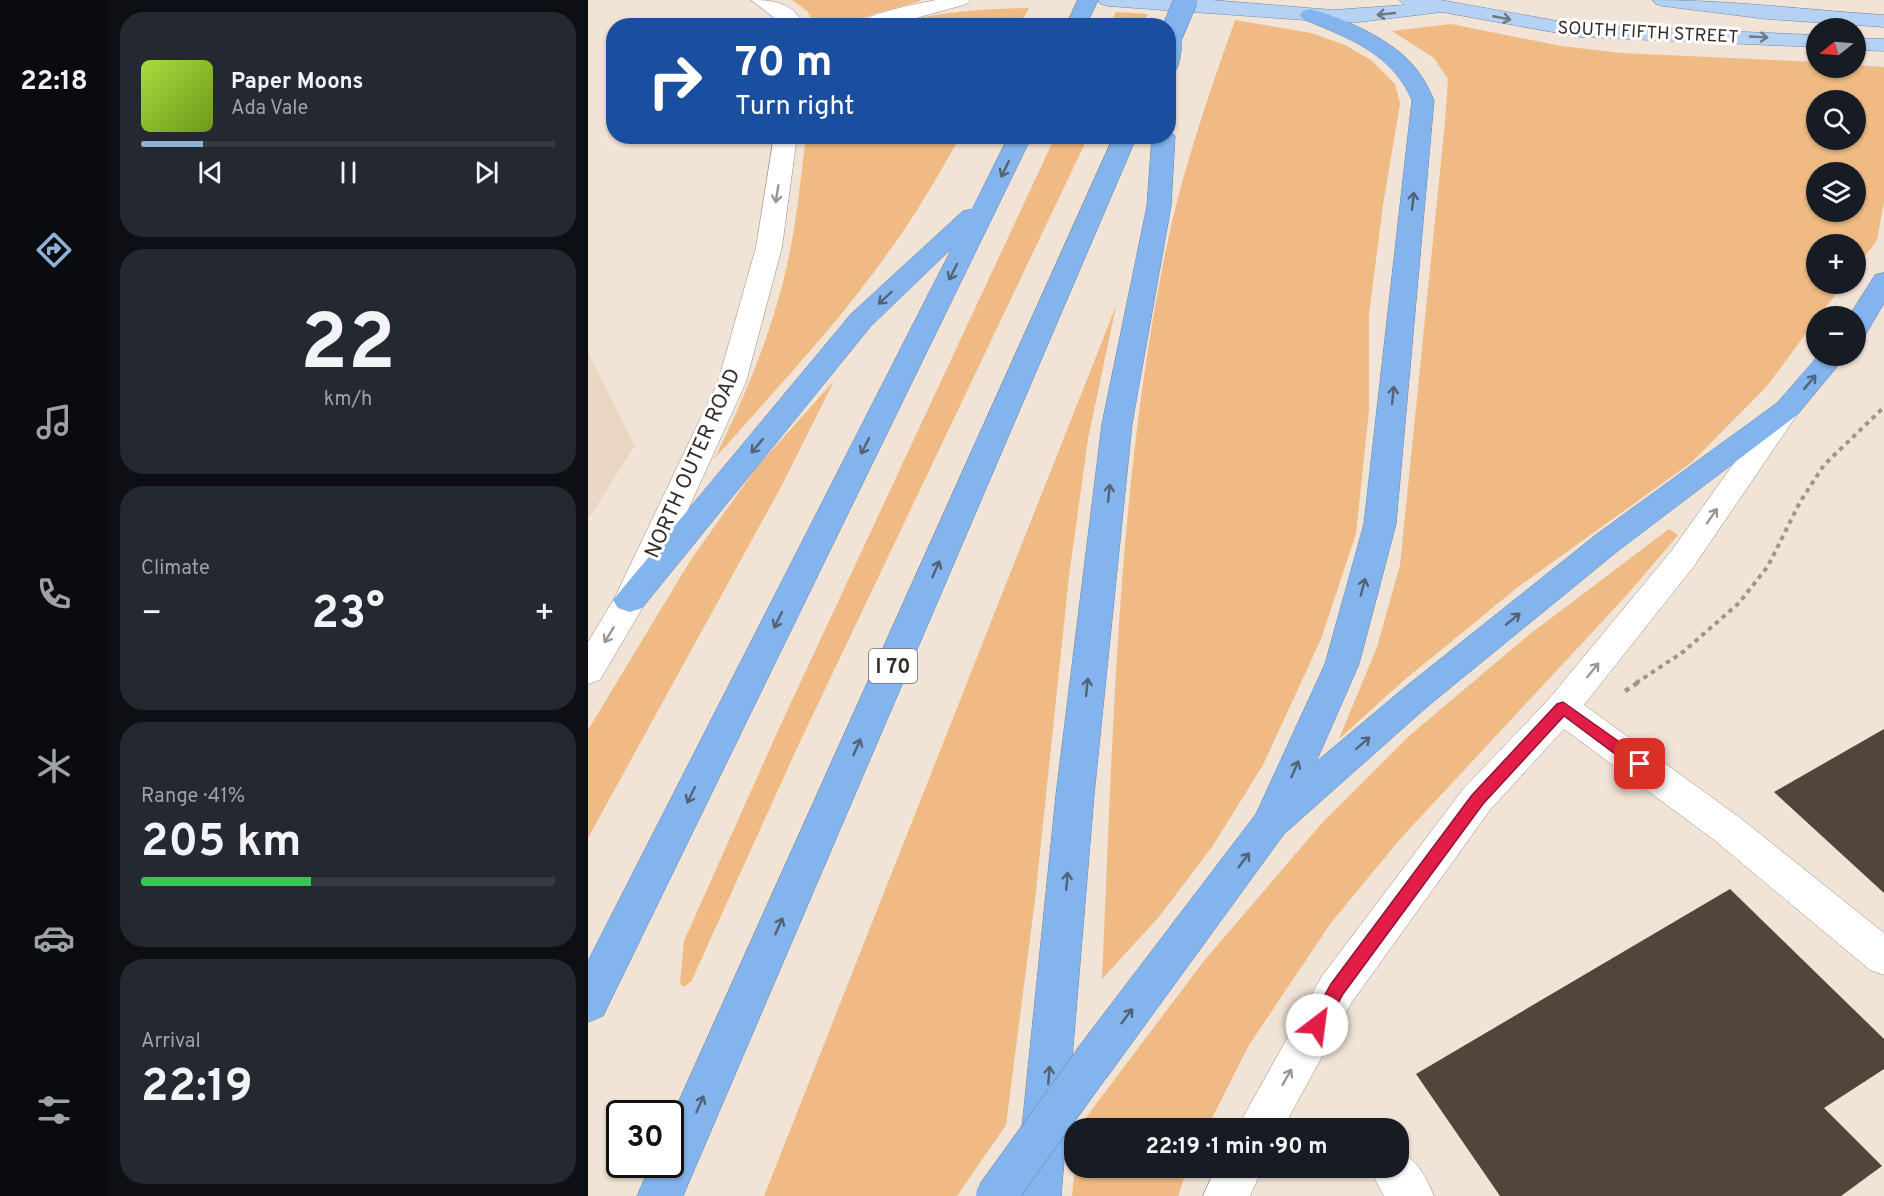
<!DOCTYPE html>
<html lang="en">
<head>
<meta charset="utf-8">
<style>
  :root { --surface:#171b24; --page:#242831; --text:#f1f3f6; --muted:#9ea1a6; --line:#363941; --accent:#8fb3d8 }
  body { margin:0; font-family:Overpass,sans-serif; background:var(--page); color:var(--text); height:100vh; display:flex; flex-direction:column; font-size:22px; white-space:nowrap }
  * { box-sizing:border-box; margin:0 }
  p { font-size:20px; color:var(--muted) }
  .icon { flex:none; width:33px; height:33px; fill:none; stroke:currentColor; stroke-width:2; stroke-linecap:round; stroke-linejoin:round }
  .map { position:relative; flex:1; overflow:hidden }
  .panel { display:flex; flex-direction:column; gap:12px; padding:12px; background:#0d0f14; width:480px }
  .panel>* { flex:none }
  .hud { position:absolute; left:18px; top:18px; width:570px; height:126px; border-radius:24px; box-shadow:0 2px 4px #0004; background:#1a4fa0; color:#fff; overflow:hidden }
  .needle { width:39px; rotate:253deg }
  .tools { position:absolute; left:1218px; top:18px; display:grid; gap:12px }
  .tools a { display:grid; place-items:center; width:60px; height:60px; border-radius:50%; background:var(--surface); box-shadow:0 2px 4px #0004; font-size:30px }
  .speed { position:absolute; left:18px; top:1100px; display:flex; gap:12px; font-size:30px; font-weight:700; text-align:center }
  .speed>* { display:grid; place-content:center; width:78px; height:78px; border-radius:50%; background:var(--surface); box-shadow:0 2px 4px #0004; line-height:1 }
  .speed .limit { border:3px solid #111; border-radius:9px; background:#fff; color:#111 }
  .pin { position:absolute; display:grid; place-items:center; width:51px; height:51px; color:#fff; margin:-26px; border-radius:12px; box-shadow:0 3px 9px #0006 }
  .me { position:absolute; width:66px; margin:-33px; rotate:30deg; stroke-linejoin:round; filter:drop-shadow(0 0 4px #0008) }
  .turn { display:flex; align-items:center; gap:21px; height:126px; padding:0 30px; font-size:27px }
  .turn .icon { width:78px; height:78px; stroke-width:2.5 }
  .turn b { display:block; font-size:42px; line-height:51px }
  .big { font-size:45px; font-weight:700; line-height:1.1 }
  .panel .widget { flex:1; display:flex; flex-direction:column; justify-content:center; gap:9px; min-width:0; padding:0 21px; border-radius:24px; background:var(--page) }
  .panel .dial { align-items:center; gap:0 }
  .dial b { font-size:78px; line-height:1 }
  .song { display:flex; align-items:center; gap:18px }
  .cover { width:72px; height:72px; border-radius:9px; background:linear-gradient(135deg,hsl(80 70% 55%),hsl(80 70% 35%)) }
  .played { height:6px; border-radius:3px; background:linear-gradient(90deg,var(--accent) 15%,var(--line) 15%) }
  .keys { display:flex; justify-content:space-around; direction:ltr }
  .heat { display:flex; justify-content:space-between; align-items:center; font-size:33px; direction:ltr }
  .charge { height:9px; border-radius:4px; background:linear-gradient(90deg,#34c759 41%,var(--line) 0) }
  .trip { position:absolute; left:476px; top:1118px; width:345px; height:60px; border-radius:24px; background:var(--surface); box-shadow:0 2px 4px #0004; font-weight:700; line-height:60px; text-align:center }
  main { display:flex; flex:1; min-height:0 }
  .dock { display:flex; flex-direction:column; width:108px; justify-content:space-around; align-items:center; background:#090b0e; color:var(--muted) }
  .dock .icon { width:42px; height:42px }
  .dock .active { color:var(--accent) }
  .dock b { font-size:27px; color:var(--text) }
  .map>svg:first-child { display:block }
  .built { fill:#ead7c3 }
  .green { fill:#efba84; fill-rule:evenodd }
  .building { fill:#51463a }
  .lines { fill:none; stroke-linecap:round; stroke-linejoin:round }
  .minor-casing { stroke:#998c7f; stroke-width:1 }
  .major-casing { stroke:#6885a8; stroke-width:1 }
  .highway-casing { stroke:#6885a8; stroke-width:1 }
  .path-far1 { stroke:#a0958b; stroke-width:4; stroke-dasharray:4.5 4.5; stroke-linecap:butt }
  .path { stroke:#a0958b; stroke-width:4.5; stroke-dasharray:5 5; stroke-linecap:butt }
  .minor { fill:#fff; fill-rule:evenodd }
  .major { fill:#b5d2f4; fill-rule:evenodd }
  .highway { fill:#84b4ed; fill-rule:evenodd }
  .highway-bridge-far1-casing { stroke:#6885a8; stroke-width:24; stroke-linecap:butt }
  .highway-bridge-casing { stroke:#6885a8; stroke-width:41; stroke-linecap:butt }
  .highway-bridge-far1 { stroke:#84b4ed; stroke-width:23 }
  .highway-bridge { stroke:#84b4ed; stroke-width:40 }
  .oneway { stroke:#6e7784 }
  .oneway2 { stroke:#536377 }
  .oneway3 { stroke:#999694 }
  .route { fill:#e11d48; stroke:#92132f; stroke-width:1.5 }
  .labels { text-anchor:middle; stroke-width:6; stroke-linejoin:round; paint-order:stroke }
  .far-street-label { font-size:18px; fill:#332d28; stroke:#fff }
  .shield { fill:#fff; stroke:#706c68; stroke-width:1.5 }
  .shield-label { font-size:20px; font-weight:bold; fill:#332d28 }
  .street-label { font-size:21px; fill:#332d28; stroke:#fff }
</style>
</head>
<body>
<main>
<nav class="dock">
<b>22:18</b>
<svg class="icon active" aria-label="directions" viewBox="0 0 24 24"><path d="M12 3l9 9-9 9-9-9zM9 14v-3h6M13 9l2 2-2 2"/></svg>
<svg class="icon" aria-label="music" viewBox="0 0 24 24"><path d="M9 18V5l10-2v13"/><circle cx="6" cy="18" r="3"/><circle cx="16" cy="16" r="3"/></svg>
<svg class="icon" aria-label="phone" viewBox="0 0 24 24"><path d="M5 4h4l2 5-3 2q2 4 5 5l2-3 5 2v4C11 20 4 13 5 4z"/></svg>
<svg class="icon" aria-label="climate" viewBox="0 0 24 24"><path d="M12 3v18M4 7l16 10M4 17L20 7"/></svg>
<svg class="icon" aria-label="car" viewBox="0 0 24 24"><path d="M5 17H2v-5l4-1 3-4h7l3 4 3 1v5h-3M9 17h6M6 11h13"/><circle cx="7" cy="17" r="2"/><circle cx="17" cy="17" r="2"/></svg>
<svg class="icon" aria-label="filters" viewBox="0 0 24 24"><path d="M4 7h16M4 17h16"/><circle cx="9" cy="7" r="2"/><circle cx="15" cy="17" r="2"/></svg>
</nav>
<section class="panel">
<div class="widget">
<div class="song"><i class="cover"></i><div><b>Paper Moons</b><p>Ada Vale</p></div></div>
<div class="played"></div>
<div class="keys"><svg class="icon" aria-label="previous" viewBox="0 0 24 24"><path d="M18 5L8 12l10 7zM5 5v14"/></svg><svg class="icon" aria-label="pause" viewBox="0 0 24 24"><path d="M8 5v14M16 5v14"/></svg><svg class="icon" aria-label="next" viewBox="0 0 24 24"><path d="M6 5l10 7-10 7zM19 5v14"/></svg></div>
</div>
<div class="widget dial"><b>22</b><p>km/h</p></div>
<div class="widget"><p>Climate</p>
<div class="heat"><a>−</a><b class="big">23°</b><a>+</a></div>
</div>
<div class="widget"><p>Range · 41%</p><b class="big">205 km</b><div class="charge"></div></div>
<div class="widget"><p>Arrival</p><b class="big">22:19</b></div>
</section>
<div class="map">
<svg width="1296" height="1196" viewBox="0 0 1296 1196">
  <rect width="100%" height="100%" fill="#f1e3d5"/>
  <path class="built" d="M 0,353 L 47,446 L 0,519 Z"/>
  <path class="green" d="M 204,0 L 332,0 L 332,1 L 289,13 L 257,25 L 228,26 L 219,11 Z
    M 441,8 L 432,25 L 304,25 C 351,11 393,9 441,8 Z
    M 528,12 L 560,14 L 554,25 L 521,25 Z
    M 647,20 L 723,33 L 757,45 L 783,60 L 807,84 L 812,104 L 795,205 L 781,314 L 781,410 L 768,534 L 733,639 L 675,765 L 624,847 L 570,918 L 514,979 C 525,737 529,492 577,254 C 593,174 620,97 647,20 Z
    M 863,24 L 973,46 L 1033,53 L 1228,62 L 1228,68 L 1268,68 L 1268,65 L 1296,67 L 1296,202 L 1289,240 L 1268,268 L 1268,244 L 1228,244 L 1228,284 L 1256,284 L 1231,316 L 1228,316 L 1228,320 L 1179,386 L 1104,462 L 930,587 L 815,681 L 751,739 L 789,647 L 812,565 L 857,122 L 860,79 L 846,58 L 804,31 ZM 1228,100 L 1268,100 L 1268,140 L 1228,140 ZM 1228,172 L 1268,172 L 1268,212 L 1228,212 Z
    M 218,137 L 372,137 C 350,176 328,214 302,250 C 250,324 187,390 127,458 C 160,390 189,321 203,246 C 210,210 213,173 218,137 Z
    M 467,137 L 500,137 L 209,748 L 103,982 L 95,987 L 92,983 L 96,941 L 193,724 Z
    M 528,306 L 500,439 L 481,576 L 447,900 L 418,1125 L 369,1196 L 176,1196 Z
    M 246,381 L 194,485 L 0,838 L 0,730 L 102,561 L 168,468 Z
    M 1081,529 L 1090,535 L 1037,597 L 813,838 L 742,924 L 661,1045 L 619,1128 L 490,1128 L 615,962 L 734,823 L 821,736 L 942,634 Z
    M 487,1167 L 600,1167 L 590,1196 L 484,1196 Z"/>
  <path class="building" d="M 1296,729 L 1296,893 L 1186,792 Z
    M 1142,889 L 1296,1039 L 1296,1069 L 1236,1108 L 1294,1166 L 1253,1196 L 912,1196 L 828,1074 Z"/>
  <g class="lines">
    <g class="minor-casing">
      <path id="minor" d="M 163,0 C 188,0 204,3 218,26 L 197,26 Z
        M 348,0 L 382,0 L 379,4 L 299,26 L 269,26 C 279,12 330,4 348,0 Z
        M 186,136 L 209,136 L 194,247 L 158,382 L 59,600 L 12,680 L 0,684 L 0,642 L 26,599 L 130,382 L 168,247 Z
        M 1199,400 L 1209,403 L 1213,409 L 1106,566 L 996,705 L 1151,817 L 1296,933 L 1296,975 L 1282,970 L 1125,839 L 976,729 L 902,810 L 764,1002 L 695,1128 L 649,1128 L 734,976 L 876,788 L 961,699 L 1084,550 L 1189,403 Z
        M 810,1151 C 829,1159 838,1177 846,1196 L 796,1196 L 783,1172 L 785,1167 L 810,1167 Z
        M 628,1167 L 675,1167 L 662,1196 L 615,1196 Z"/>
    </g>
    <g class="major-casing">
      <path id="major" d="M 510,0 L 623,0 L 745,10 L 817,5 L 811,0 L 852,0 L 992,25 L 1228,35 L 1228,47 L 992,37 L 854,12 L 771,22 L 745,22 L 520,6 L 513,4 Z
        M 1065,0 C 1142,0 1219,10 1296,15 L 1296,27 L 1179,19 L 1075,6 L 1068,4 Z
        M 1268,38 L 1296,39 L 1296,51 L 1268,50 Z"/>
    </g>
    <g class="highway-casing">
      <path id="highway" d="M 490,0 L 510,0 L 498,26 L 478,26 Z
        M 722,9 C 754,17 802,39 824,64 C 834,75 840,87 846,100 L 808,524 L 771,664 L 728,762 L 816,688 L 1009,534 L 1189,403 L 1230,356 L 1258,356 L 1209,415 L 1031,550 L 840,706 L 696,834 L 519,1077 L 504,1083 L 489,1077 L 484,1066 L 473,1196 L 427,1196 L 468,795 L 514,424 L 559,206 L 564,136 L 580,136 L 580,130 L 587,136 L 583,206 L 544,424 L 506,795 L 484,1059 L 489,1049 L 668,814 L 737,664 L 776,524 L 824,100 C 803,52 760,38 715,19 L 712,15 L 715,11 Z
        M 580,29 L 590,31 C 596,39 593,61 588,70 L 580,71 Z
        M 421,136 L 444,136 L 15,1016 L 0,1022 L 0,961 L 364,248 L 283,326 L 54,608 L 42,612 L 30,608 L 25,600 L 263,314 L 375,211 L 384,209 Z
        M 526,136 L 549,136 L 95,1196 L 49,1196 L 63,1164 L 82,1164 L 82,1121 Z
        M 1296,273 L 1296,303 L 1278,334 L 1268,336 L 1268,316 L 1261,316 L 1287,275 Z"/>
    </g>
    <path class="path-far1" d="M 1048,683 L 1095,652 L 1151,603 L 1180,566 L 1212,502 L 1236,465 L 1296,407"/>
    <path class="path" d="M 1037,691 L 1051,682"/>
    <use href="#minor" class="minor"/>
    <use href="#major" class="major"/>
    <use href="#highway" class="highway"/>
    <g class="highway-bridge-far1-casing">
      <path id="highway-bridge-far1" d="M 583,35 L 598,0"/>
    </g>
    <g class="highway-bridge-casing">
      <path id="highway-bridge" d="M 408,1196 L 504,1063"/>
    </g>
    <use href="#highway-bridge-far1" class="highway-bridge-far1"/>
    <use href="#highway-bridge" class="highway-bridge"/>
  </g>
  <defs><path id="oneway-shaft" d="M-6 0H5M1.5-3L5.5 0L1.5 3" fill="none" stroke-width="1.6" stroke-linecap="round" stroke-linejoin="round" transform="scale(1.5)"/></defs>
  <g class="oneway">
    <use href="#oneway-shaft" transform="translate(798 14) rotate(174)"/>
    <use href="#oneway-shaft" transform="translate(914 18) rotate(11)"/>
    <use href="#oneway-shaft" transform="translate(1171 37) rotate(3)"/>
  </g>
  <g class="oneway2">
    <use href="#oneway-shaft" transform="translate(417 169) rotate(116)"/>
    <use href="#oneway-shaft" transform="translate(825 201) rotate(-84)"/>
    <use href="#oneway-shaft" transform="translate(365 272) rotate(117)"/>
    <use href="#oneway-shaft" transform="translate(297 298) rotate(137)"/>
    <use href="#oneway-shaft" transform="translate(1222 382) rotate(-50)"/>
    <use href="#oneway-shaft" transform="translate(805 395) rotate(-84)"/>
    <use href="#oneway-shaft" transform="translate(169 446) rotate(130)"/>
    <use href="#oneway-shaft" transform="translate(277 446) rotate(117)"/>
    <use href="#oneway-shaft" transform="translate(521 493) rotate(-84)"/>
    <use href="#oneway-shaft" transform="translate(348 569) rotate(-66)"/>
    <use href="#oneway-shaft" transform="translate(775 587) rotate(-75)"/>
    <use href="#oneway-shaft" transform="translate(925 619) rotate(-39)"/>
    <use href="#oneway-shaft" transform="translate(190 620) rotate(116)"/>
    <use href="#oneway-shaft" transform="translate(499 687) rotate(-84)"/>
    <use href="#oneway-shaft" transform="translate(775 743) rotate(-41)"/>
    <use href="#oneway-shaft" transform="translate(269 747) rotate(-66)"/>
    <use href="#oneway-shaft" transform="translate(707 769) rotate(-66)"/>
    <use href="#oneway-shaft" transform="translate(103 795) rotate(116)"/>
    <use href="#oneway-shaft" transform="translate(656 860) rotate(-53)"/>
    <use href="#oneway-shaft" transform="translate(479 881) rotate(-85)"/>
    <use href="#oneway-shaft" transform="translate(191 926) rotate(-66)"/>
    <use href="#oneway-shaft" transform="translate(539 1016) rotate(-53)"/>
    <use href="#oneway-shaft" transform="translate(461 1075) rotate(-85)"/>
    <use href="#oneway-shaft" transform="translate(112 1104) rotate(-66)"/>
  </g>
  <g class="oneway3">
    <use href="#oneway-shaft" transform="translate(189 194) rotate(99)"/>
    <use href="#oneway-shaft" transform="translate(1124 516) rotate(-55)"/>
    <use href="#oneway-shaft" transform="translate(21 635) rotate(121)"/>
    <use href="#oneway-shaft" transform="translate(1005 670) rotate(-51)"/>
    <use href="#oneway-shaft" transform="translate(699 1077) rotate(-60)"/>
  </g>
  <path class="route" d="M 975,702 L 1057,760 L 1059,764 L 1057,768 L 1046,768 L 976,716 L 895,804 L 755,994 L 735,1031 L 729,1033 L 722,1031 L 720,1025 L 743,984 L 884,795 L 969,704 Z"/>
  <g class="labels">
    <g class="far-street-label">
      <text transform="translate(1060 32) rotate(3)" y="6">SOUTH FIFTH STREET</text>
    </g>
    <rect class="shield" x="281" y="649" width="48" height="34" rx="4.5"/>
    <g class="shield-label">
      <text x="305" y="673">I 70</text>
    </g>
    <g class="street-label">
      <text transform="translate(104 463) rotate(-66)" y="7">NORTH OUTER ROAD</text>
    </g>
  </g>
</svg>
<div class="tools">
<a><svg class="needle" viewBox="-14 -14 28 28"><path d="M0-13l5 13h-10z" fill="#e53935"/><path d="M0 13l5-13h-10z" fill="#9ea1a6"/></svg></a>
<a><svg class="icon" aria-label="search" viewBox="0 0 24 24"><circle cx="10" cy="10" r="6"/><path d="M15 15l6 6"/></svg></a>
<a><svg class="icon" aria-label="layers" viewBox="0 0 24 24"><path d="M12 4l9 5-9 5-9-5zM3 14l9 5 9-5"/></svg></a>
<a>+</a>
<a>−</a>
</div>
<div class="speed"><div class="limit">30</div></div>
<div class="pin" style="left:1052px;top:764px;background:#d93025"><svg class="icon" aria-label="arrive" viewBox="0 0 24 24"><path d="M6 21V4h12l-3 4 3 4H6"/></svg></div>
<svg class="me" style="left:729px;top:1025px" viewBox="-20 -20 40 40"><circle r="19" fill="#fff"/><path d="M0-13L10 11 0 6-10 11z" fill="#e11d48"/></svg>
<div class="trip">22:19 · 1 min · 90 m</div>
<div class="hud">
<div class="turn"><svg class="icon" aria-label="right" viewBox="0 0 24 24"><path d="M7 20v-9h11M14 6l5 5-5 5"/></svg><div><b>70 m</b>Turn right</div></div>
</div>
</div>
</main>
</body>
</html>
